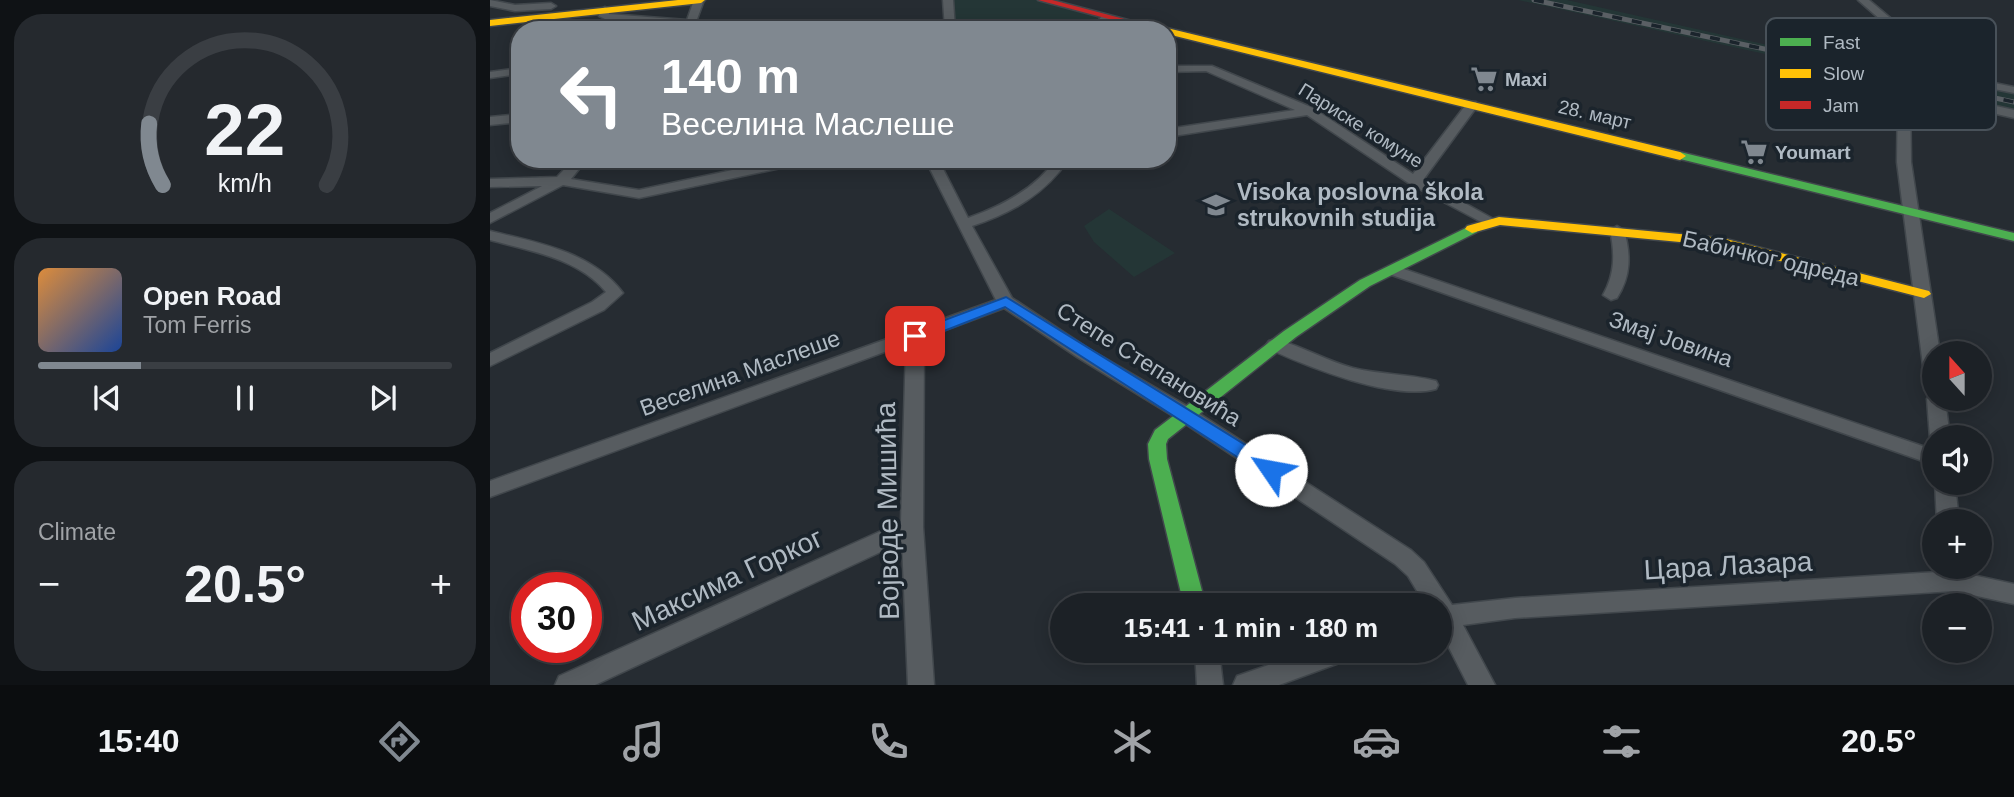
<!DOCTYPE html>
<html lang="en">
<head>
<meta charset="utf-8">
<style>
  :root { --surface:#1c2126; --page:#25292e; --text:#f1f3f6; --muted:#a0a3a7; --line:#3a3e43; --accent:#808890 }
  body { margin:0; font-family:Helvetica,sans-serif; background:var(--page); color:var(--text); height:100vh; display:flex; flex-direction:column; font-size:26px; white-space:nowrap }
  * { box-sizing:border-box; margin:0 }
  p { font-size:23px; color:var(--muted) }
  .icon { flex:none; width:38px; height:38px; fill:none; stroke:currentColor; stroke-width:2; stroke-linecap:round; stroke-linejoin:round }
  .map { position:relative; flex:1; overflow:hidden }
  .sheet { display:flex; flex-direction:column; gap:14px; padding:14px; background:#0f1215; width:490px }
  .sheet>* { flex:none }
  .top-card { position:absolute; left:21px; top:21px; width:665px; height:147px; border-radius:28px; box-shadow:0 4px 18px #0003,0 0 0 2px var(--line); background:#808890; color:#fff; overflow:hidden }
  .needle { width:46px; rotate:339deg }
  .fabs { position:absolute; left:1432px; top:341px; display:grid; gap:14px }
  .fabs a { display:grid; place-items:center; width:70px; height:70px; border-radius:50%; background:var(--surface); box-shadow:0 4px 18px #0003,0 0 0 2px var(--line); font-size:35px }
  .speed { position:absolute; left:21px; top:572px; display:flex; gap:14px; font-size:35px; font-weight:700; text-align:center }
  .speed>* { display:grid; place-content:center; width:91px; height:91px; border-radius:50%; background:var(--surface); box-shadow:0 4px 18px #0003,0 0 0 2px var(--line); line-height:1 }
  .speed .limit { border:10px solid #d22; background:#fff; color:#111 }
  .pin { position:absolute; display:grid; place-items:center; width:60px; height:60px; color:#fff; margin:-30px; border-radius:14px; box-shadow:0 4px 10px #0006 }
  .me { position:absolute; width:77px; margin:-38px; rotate:303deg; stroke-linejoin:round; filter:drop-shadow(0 0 5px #0008) }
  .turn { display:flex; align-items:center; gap:24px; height:147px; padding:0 35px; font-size:32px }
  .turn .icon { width:91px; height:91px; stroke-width:2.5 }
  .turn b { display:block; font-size:49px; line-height:60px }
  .big { font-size:52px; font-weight:600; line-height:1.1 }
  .sheet .tile { flex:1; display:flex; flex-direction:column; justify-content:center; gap:10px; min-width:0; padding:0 24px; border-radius:28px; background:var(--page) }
  .sheet .dial { align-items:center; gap:0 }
  .dial svg { height:182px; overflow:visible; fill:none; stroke:var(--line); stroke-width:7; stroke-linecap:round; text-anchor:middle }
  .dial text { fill:var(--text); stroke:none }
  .song { display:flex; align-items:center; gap:21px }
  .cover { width:84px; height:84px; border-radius:10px; background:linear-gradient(135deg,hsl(30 70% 55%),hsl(220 70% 35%)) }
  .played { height:7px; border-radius:4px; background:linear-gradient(90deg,var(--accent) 25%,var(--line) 25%) }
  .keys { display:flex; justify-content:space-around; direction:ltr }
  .heat { display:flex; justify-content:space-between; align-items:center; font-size:38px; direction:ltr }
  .trip { position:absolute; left:560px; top:593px; width:402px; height:70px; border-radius:35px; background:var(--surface); box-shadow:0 4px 18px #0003,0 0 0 2px var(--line); font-weight:600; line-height:70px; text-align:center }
  .tabs { display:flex; height:112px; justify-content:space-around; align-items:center; background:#0b0d0f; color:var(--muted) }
  .tabs .icon { width:49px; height:49px }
  .tabs .current { color:var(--accent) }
  .tabs b { font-size:32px; color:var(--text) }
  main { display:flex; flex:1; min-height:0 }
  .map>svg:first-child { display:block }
  .green { fill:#243636 }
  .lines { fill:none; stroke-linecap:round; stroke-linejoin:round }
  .street-casing { stroke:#41474c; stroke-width:3 }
  .fast-casing { stroke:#41474c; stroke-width:3 }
  .slow-casing { stroke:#41474c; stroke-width:3 }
  .jam-casing { stroke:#41474c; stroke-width:3 }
  .street { fill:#575c60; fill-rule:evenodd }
  .fast { fill:#4caf50; fill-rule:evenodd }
  .slow { fill:#ffc107; fill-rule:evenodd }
  .jam { fill:#c62828; fill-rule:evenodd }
  .rail-casing { stroke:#5a5f64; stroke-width:5 }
  .rail { stroke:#1b242c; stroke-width:3.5; stroke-dasharray:10; stroke-linecap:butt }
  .route { fill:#1a73e8; stroke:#114b97; stroke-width:2 }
  .labels { text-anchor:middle; stroke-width:7; stroke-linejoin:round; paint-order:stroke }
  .far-poi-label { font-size:19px; font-weight:bold; fill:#b0bac3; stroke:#1b242c; text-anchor:start }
  .far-street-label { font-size:19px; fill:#b0bac3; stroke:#1b242c }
  .poi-label { font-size:23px; font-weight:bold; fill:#b0bac3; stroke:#1b242c; text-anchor:start }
  .street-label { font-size:23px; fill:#b0bac3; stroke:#1b242c }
  .near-street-label { font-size:28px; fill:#b0bac3; stroke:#1b242c }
  .key { fill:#1b242c; stroke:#485159; stroke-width:2 }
  .key-label { font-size:19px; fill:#b0bac3 }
</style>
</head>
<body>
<main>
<section class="sheet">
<div class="tile dial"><svg viewBox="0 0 100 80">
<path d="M14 69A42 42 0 1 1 86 69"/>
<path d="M14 69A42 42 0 0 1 8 42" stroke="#808890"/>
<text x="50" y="56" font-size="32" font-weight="700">22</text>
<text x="50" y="72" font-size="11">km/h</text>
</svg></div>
<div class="tile">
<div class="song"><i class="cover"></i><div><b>Open Road</b><p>Tom Ferris</p></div></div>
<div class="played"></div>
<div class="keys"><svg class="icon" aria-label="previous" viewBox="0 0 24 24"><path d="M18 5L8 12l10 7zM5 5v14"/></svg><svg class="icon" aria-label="pause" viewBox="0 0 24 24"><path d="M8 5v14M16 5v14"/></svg><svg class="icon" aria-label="next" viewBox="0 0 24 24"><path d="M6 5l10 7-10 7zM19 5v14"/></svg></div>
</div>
<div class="tile"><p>Climate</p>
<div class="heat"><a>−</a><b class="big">20.5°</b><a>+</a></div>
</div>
</section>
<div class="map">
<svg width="1524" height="685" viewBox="0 0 1524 685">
  <rect width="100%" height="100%" fill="#262c32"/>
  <path class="green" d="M 458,0 L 552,0 L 616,16 L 607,30 L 460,30 Z
    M 1028,0 L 1077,0 L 1399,72 L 1422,69 L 1524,90 L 1524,114 L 1417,89 L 1417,85 Z
    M 619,209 L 685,253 L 644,277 L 604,242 L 594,226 Z"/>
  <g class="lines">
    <g class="street-casing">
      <path id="street" d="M 0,0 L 25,5 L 61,3 L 66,6 L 61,9 L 25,11 L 0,6 Z
        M 204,0 L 214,0 L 206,22 L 211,30 L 203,30 L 198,26 L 117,20 L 109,16 L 110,10 L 115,7 L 120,10 L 119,14 L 197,20 Z
        M 453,0 L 463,0 L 465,30 L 455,30 Z
        M 1368,0 L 1379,0 L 1424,38 L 1430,51 L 1426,67 L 1524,87 L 1524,93 L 1424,73 L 1420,87 L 1524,110 L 1524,118 L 1420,94 L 1421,162 L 1450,354 L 1444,354 L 1444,387 L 1437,385 L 1435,381 L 1407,162 L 1408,89 L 1420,51 L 1415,41 Z
        M 613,14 L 621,16 L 612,30 L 602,30 Z
        M 677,66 L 722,66 L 823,108 L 923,174 L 978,102 L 986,102 L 988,105 L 933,180 L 1007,221 L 1000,225 L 995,224 L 920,184 L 817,115 L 677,137 L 677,129 L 805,110 L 716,71 L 677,72 Z
        M 30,68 L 30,74 L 0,78 L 0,72 Z
        M 30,114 L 30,122 L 0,125 L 0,117 Z
        M 84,159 L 97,159 L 81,179 L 149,190 L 294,159 L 320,159 L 314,163 L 149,198 L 73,185 L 0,223 L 0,213 L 52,186 L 0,187 L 0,179 L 67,177 Z
        M 435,159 L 448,159 L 478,218 C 512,206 545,189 566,159 L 579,159 C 555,194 522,213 482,226 L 522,298 L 599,349 L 702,409 L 921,550 L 934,562 L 962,605 L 1025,598 L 1464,571 L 1524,584 L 1524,604 L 1464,591 L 1025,618 L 973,625 L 1005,685 L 978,685 L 950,630 L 950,606 L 936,606 L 918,576 L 905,564 L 688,419 L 587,357 L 514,308 L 434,338 L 433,527 L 444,685 L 418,685 L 412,542 L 105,685 L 65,685 L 69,676 L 411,522 L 416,344 L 0,497 L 0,481 L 506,300 Z
        M 1127,226 L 1134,230 C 1141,255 1141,276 1127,298 L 1121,300 L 1113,295 C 1125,274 1125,254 1120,230 Z
        M 0,231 C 46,242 103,252 133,293 L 114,310 L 0,366 L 0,353 L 102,302 L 116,292 C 88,258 40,251 0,240 Z
        M 902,265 L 1444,450 L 1444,465 L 896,273 L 894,270 Z
        M 785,339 C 812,346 836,361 863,368 C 891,375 921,374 946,381 L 948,385 L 946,389 C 903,401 818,367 779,349 L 776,345 L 779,341 Z
        M 1444,393 L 1444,399 L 1455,399 L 1460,438 L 1444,438 L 1444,443 L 1440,438 L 1437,399 Z
        M 1445,483 L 1465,483 L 1469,522 L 1447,522 Z
        M 705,651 L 729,651 L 733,685 L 707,685 Z
        M 819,651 L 863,651 L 860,659 L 789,685 L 743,685 L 747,676 Z"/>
    </g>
    <g class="fast-casing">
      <path id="fast" d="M 1190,152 L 1524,233 L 1524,241 L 1186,158 L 1184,156 Z
        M 982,225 L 987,226 L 987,232 L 880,286 L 806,337 L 678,439 L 676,444 L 677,459 L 716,606 L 694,606 L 659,459 L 658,444 L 665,430 L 794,331 L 870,280 Z"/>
    </g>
    <g class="slow-casing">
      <path id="slow" d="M 188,0 L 215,0 L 211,3 L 0,26 L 0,20 Z
        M 677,28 L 1190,152 L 1196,156 L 1190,160 L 677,34 L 677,30 L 673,30 Z
        M 1009,217 L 1232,238 L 1439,291 L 1441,294 L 1434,298 L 1232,246 L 1010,225 L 982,233 L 975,229 L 977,226 Z"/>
    </g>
    <g class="jam-casing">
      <path id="jam" d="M 548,0 L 562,0 L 676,30 L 660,30 Z"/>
    </g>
    <use href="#street" class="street"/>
    <use href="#fast" class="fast"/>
    <use href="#slow" class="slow"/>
    <use href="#jam" class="jam"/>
    <g class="rail-casing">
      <path id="rail" d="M 1044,0 L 1524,102"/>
    </g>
    <use href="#rail" class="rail"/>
  </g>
  <path class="route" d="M 516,297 L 788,465 L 791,470 L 788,475 L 775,475 L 515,307 L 431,340 L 420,340 L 418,336 L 420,333 Z"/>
  <defs>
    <g id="supermarket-bare" transform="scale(2.1)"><path d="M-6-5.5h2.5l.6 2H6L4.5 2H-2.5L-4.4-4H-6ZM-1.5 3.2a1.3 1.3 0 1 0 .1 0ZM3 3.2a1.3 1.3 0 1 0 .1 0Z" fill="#808890" stroke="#1b242c" stroke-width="2.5" paint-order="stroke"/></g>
    <g id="school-bare" transform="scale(2.1)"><path d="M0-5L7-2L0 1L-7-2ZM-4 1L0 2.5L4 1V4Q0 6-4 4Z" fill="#808890" stroke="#1b242c" stroke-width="2.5" paint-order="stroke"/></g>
  </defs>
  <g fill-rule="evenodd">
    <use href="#supermarket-bare" x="994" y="79"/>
    <use href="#supermarket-bare" x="1264" y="152"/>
    <use href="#school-bare" x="726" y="205"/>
  </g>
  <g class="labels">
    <g class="far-poi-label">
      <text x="1015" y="86">Maxi</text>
      <text x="1285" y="159">Youmart</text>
    </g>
    <g class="far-street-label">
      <text transform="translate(1105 114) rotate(13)" y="7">28. март</text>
      <text transform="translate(871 125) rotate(32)" y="7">Париске комуне</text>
    </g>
    <g class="poi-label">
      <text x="747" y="200">Visoka poslovna škola<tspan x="747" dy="26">strukovnih studija</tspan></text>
    </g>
    <g class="street-label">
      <text transform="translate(1281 258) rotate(13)" y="8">Бабичког одреда</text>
      <text transform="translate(1181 339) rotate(19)" y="8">Змај Јовина</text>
      <text transform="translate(659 364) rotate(32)" y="8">Степе Степановића</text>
      <text transform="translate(250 373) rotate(-20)" y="8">Веселина Маслеше</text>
    </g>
    <g class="near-street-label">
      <text transform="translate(397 511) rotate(-91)" y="10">Војводе Мишића</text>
      <text transform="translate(1238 565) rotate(-3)" y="10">Цара Лазара</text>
      <text transform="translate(237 579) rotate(-25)" y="10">Максима Горког</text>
    </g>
  </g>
  <rect x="1276" y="18" width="230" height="112" rx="10" class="key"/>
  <rect x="1290" y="38" width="31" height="8" fill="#4caf50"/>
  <rect x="1290" y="69" width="31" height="9" fill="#ffc107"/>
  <rect x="1290" y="101" width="31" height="8" fill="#c62828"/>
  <g class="key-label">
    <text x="1333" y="49">Fast</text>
    <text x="1333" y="80">Slow</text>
    <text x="1333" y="112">Jam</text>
  </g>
</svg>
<div class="fabs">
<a><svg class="needle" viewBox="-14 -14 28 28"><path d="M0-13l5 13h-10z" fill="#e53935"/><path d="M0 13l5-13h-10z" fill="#a0a3a7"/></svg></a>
<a><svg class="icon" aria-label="sound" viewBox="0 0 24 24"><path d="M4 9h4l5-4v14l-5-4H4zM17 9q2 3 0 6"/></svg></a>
<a>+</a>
<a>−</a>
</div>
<div class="speed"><div class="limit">30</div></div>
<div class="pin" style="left:425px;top:336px;background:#d93025"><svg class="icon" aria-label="arrive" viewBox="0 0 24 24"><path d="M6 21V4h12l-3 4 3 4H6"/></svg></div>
<svg class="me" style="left:781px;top:470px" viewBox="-20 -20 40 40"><circle r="19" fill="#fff"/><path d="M0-13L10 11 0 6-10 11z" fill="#1a73e8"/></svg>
<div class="trip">15:41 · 1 min · 180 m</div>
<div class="top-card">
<div class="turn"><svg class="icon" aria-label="left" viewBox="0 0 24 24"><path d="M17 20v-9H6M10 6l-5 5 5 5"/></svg><div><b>140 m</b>Веселина Маслеше</div></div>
</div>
</div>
</main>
<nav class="tabs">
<b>15:40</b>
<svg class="icon current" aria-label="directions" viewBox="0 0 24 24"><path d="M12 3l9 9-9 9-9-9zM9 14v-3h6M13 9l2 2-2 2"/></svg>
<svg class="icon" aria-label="music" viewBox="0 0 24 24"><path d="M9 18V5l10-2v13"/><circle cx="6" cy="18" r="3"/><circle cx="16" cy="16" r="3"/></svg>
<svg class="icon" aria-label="phone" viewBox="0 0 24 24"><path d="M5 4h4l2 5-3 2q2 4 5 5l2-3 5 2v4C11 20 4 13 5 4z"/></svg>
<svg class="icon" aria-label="climate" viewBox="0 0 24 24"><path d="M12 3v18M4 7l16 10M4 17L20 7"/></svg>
<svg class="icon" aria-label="car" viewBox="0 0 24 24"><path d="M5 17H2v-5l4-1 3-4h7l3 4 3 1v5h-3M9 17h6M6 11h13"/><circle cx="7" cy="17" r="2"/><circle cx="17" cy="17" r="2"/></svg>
<svg class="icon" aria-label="filters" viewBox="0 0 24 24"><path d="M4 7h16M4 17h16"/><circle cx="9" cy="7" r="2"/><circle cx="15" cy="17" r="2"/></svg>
<b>20.5°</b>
</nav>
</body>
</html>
